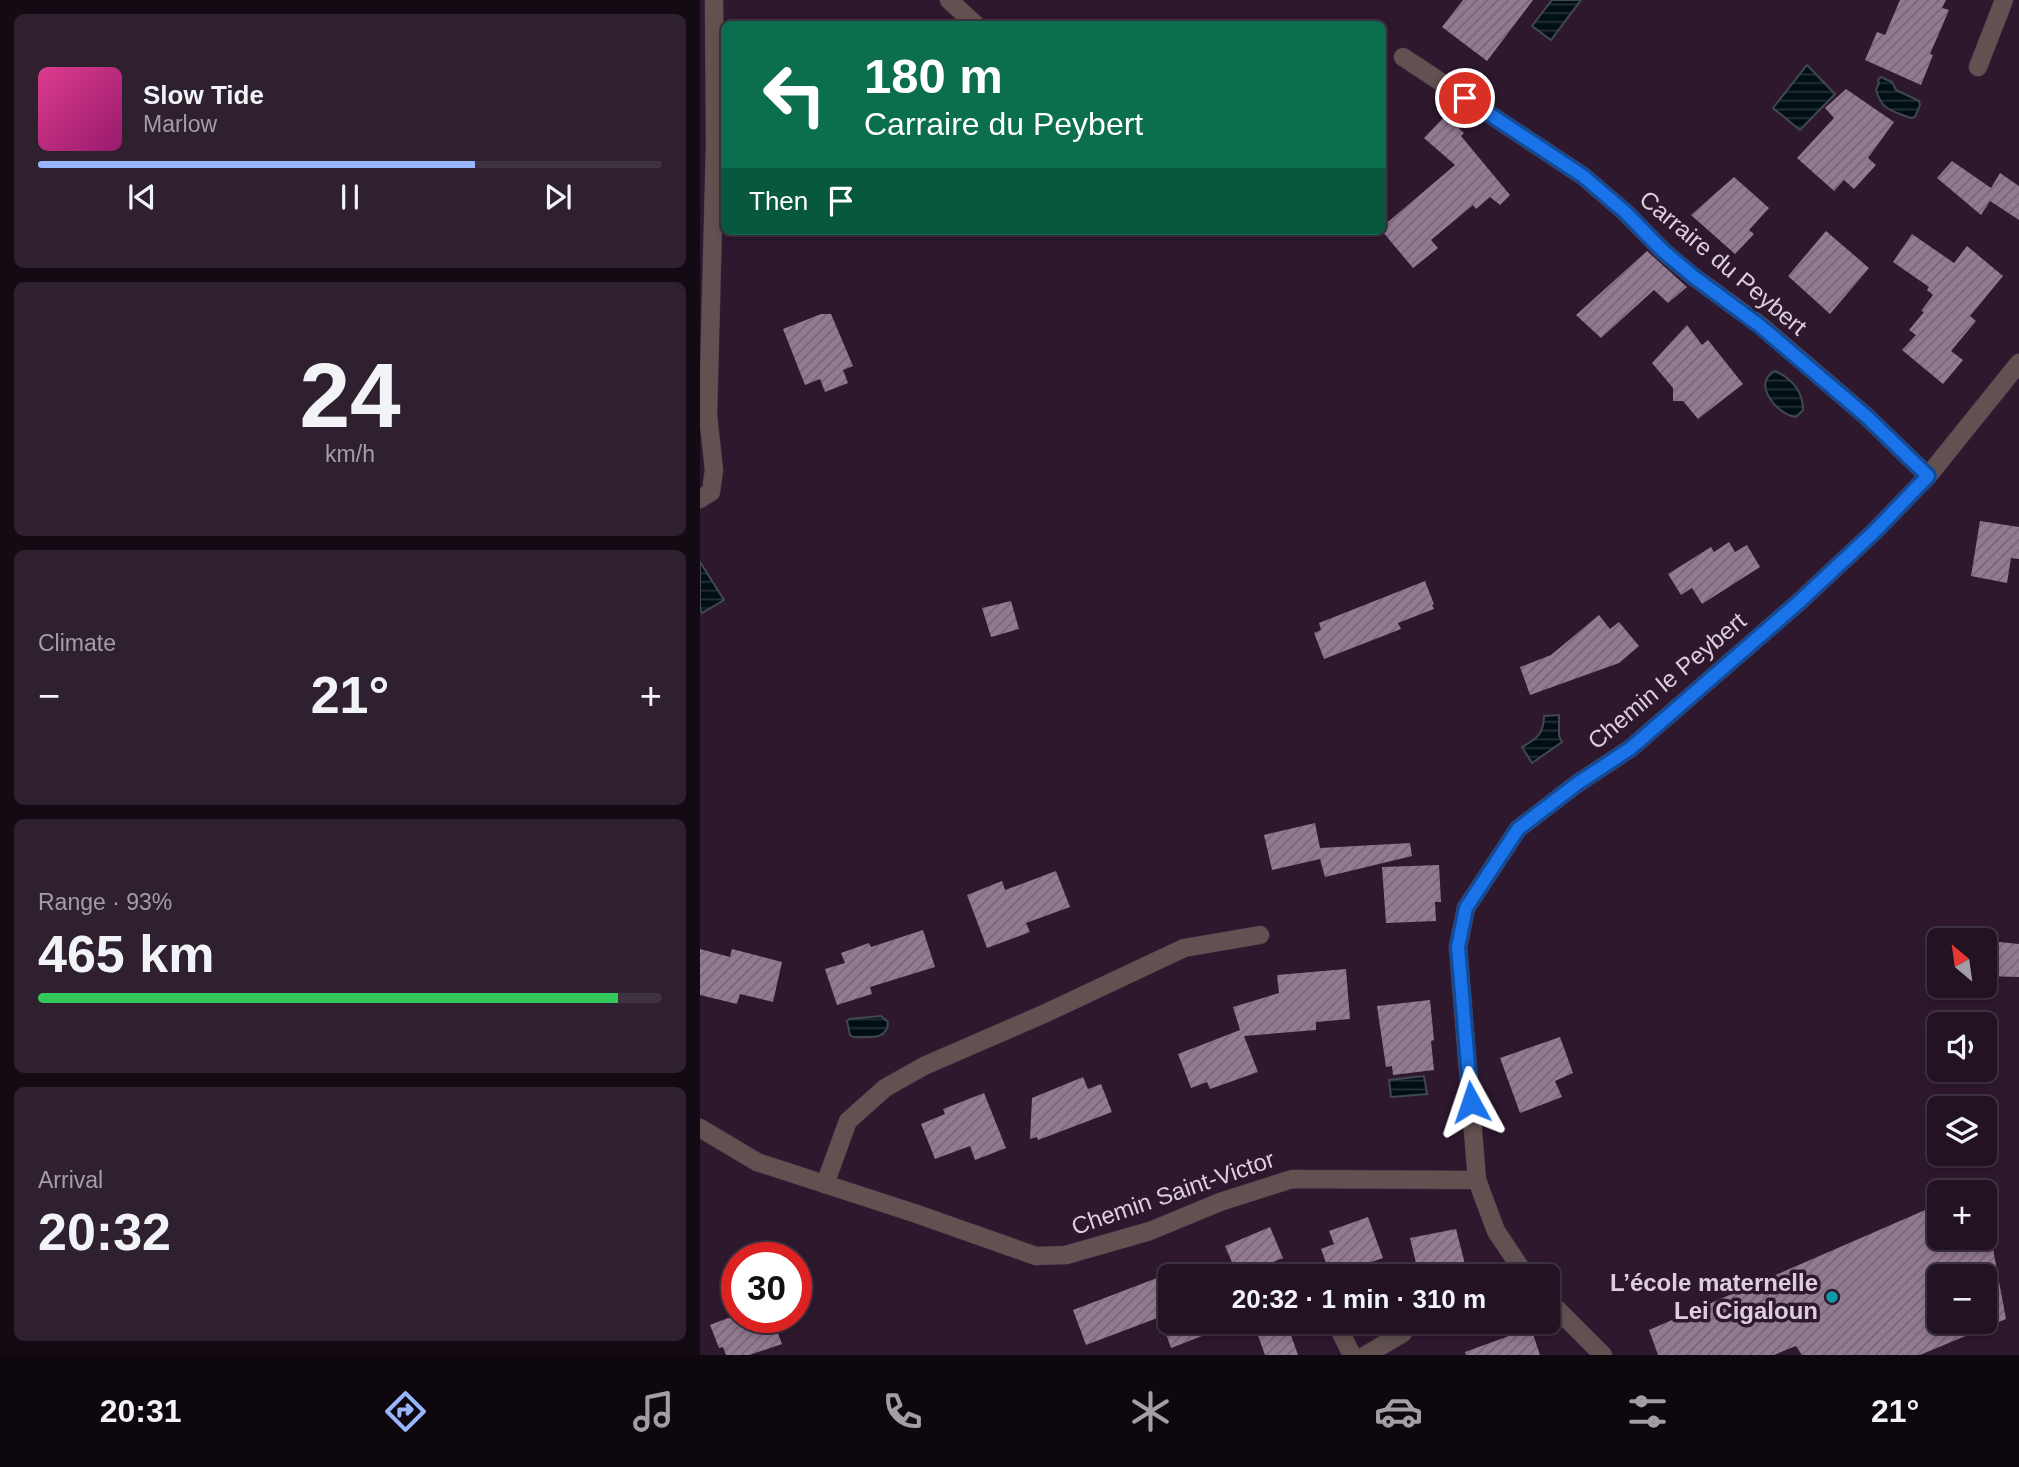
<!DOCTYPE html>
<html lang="en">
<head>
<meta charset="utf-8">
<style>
  :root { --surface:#221222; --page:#2e202f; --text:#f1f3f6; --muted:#a29ea5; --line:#3f3240; --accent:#97b6fd }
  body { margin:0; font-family:Arial,sans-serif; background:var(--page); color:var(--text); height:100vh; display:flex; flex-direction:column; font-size:26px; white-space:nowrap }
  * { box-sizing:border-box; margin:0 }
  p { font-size:23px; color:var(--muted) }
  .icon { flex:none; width:38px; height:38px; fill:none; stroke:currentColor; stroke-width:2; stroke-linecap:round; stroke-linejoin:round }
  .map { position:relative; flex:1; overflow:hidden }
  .panel { display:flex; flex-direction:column; gap:14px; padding:14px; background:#130a13; width:700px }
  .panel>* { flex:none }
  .top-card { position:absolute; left:21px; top:21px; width:665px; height:214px; border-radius:10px; box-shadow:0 4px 10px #0003,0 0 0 2px var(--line); background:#0b6e4f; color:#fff; overflow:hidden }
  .needle { width:46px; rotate:331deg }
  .buttons { position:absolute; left:1227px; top:928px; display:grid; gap:14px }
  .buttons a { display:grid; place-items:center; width:70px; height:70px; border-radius:10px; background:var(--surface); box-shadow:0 4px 10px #0003,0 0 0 2px var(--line); font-size:35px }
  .speed { position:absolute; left:21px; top:1242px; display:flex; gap:14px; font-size:35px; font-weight:700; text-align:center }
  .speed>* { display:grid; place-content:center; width:91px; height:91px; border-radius:50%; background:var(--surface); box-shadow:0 4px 10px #0003,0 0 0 2px var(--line); line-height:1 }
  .speed .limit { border:10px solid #d22; background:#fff; color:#111 }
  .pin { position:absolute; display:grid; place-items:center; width:60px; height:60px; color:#fff; margin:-30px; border:4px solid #fff; border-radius:50%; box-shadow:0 2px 7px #0007 }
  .me { position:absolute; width:77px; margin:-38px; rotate:355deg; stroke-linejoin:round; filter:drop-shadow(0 0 5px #0008) }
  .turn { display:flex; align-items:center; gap:24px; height:147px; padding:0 28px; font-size:32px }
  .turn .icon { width:91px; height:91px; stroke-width:2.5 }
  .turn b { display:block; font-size:49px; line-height:60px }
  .then { display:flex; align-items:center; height:66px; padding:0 28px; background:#0003; gap:14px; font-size:26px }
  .big { font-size:52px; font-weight:700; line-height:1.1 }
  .panel .tile { flex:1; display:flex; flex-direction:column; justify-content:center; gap:10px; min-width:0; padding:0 24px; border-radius:10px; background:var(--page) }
  .panel .dial { align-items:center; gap:0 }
  .dial b { font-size:91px; line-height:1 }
  .song { display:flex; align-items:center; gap:21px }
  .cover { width:84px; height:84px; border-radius:10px; background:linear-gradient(135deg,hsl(330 70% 55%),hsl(320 70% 35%)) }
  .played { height:7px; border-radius:4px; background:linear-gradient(90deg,var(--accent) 70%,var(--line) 70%) }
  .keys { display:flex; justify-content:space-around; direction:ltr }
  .heat { display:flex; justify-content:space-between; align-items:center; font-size:38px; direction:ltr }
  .charge { height:10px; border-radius:5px; background:linear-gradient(90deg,#34c759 93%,var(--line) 0) }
  .trip { position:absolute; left:458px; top:1264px; width:402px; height:70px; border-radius:10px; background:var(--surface); box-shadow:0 4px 10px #0003,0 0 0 2px var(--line); font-weight:700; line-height:70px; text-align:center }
  .tabs { display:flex; height:112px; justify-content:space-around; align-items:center; background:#0e070e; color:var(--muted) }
  .tabs .icon { width:49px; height:49px }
  .tabs .on { color:var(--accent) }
  .tabs b { font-size:32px; color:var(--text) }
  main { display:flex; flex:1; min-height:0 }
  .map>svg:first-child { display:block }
  .water { fill:url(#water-rules); stroke:#42484f; stroke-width:2 }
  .building { fill:url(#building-hatch); fill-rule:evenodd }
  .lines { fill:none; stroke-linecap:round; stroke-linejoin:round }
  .service-casing { stroke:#4a354a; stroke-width:19 }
  .minor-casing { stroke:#4a354a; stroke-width:19 }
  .service { stroke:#625151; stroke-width:18 }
  .minor { stroke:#625151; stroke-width:18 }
  .route-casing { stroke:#114b97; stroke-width:18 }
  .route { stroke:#1a73e8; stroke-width:12 }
  .culture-dot { fill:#0f9aa8; stroke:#2e182e; stroke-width:2.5 }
  .labels { text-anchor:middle; stroke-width:7; stroke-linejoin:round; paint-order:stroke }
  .street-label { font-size:24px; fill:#dccedc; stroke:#2e182e }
  .poi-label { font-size:24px; font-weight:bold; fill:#dccedc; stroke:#2e182e; text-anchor:end }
</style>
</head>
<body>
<main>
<section class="panel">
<div class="tile">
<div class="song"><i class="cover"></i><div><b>Slow Tide</b><p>Marlow</p></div></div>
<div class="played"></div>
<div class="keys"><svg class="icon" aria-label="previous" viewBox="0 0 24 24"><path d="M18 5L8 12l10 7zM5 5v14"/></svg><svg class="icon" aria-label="pause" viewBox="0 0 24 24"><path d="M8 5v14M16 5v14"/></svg><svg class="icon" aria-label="next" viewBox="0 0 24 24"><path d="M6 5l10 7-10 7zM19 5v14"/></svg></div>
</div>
<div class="tile dial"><b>24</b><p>km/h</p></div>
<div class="tile"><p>Climate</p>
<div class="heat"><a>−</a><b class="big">21°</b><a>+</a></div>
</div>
<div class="tile"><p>Range · 93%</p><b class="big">465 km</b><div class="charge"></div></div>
<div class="tile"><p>Arrival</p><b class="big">20:32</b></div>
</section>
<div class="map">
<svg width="1319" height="1355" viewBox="0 0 1319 1355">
  <defs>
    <pattern id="water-rules" width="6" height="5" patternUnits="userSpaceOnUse" patternTransform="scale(1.75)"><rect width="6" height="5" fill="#000f13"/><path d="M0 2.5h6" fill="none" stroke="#253135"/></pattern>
    <pattern id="building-hatch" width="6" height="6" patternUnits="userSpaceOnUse" patternTransform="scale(1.75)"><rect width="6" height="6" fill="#937a93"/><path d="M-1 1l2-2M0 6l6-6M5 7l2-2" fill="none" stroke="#776577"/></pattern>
  </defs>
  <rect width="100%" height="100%" fill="#2e182e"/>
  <path class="water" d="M 852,0 L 881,0 L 851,40 L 832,26 Z
    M 1107,65 L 1135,94 L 1100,130 L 1073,108 Z
    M 1181,77 L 1192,82 L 1196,90 L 1219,101 L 1220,105 L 1215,117 L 1211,118 C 1193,111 1182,111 1176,90 L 1179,83 L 1178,80 Z
    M 1075,371 C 1092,379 1103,391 1103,410 L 1096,417 C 1077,415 1051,383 1075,371 Z
    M 0,562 L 24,600 L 2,613 L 0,609 Z
    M 859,715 L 859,736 L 862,742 L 832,763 L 822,747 C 837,739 844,733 844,716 Z
    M 181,1016 L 188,1022 C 188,1041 167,1037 153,1037 L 150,1035 L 147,1021 L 149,1019 Z
    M 724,1076 L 727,1094 L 691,1097 L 689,1080 Z"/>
  <path class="building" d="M 763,0 L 833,0 L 787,61 L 742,27 Z
    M 1200,0 L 1246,0 L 1242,8 L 1249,10 L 1230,54 L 1233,55 L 1221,85 L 1165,60 L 1177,32 L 1185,35 Z
    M 1146,89 L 1194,122 L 1168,158 L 1176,165 L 1154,189 L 1144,180 L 1134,191 L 1097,158 L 1134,118 L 1125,108 Z
    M 745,116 L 764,133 L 761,136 L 810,195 L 800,205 L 790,197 L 776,209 L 773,205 L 731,240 L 738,248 L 713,268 L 682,231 L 682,227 L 755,165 L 724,138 Z
    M 1252,161 L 1291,188 L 1300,173 L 1319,186 L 1319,220 L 1290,201 L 1281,215 L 1237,178 Z
    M 1034,177 L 1069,208 L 1049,230 L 1054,234 L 1035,254 L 991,215 Z
    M 1126,231 L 1169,268 L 1130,314 L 1088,276 Z
    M 1212,234 L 1254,263 L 1267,246 L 1303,276 L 1270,316 L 1276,321 L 1251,351 L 1263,360 L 1243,384 L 1202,350 L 1216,335 L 1209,330 L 1224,312 L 1221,311 L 1233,295 L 1227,290 L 1229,287 L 1193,262 Z
    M 947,251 L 987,287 L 968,303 L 954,290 L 901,338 L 876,315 Z
    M 121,314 L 131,314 L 153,366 L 143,370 L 148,383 L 125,392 L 120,379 L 105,385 L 83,329 Z
    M 987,325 L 1002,345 L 1008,340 L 1043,384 L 998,419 L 983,401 L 973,401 L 973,388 L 952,363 Z
    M 1280,521 L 1319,527 L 1319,559 L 1311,558 L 1307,583 L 1271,576 Z
    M 1029,542 L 1035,552 L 1047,545 L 1060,567 L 1002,604 L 992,588 L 981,595 L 968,574 L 1011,547 L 1014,552 Z
    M 725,581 L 734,604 L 732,605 L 734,609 L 698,623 L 701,629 L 624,659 L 614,633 L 621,630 L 619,623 Z
    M 311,601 L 319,629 L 291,637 L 282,608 Z
    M 899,615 L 910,629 L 919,622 L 939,646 L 919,663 L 830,695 L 820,667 L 851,655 Z
    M 615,823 L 620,848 L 710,843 L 712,856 L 625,877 L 620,859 L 572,870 L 564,835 Z
    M 739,865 L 741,902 L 735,902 L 736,921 L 686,923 L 682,867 Z
    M 356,871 L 370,907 L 326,923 L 330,932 L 287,948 L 267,895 L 302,881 L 305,890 Z
    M 223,930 L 235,967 L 170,987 L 172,994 L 137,1005 L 125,969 L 145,963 L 141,953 L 169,943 L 171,947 Z
    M 1290,941 L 1319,944 L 1319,977 L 1284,976 L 1284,943 Z
    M 0,949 L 30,957 L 32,949 L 82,962 L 73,1002 L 40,994 L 37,1004 L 0,995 Z
    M 646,969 L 650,1019 L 616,1022 L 616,1030 L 544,1036 L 558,1072 L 510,1089 L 507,1082 L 491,1088 L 478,1054 L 540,1030 L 533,1007 L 579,993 L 577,975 Z
    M 730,1000 L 734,1040 L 731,1041 L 734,1070 L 693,1075 L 692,1066 L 686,1067 L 677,1006 Z
    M 860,1037 L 873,1073 L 855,1081 L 862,1097 L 820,1113 L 800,1058 Z
    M 383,1077 L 388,1089 L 401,1084 L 412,1112 L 338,1140 L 337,1137 L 330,1139 L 332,1098 Z
    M 284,1093 L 306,1148 L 275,1160 L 270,1146 L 235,1159 L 221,1124 L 245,1114 L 243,1109 Z
    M 1284,1200 L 1306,1319 L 1220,1355 L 1102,1355 L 1096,1346 L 1074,1355 L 958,1355 L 949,1330 L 1239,1204 L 1239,1237 L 1284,1237 ZM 1239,1276 L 1284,1276 L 1284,1321 L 1239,1321 Z
    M 668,1217 L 683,1258 L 631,1276 L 621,1249 L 634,1244 L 629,1231 Z
    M 570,1227 L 583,1258 L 538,1276 L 525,1246 Z
    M 756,1229 L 768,1276 L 719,1276 L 710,1238 Z
    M 478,1270 L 480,1276 L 471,1276 L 471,1321 L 496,1321 L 502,1336 L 471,1348 L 460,1317 L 386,1345 L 373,1310 Z
    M 28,1318 L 72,1318 L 82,1344 L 49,1355 L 26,1355 L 23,1347 L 19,1348 L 10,1325 Z
    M 581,1321 L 586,1321 L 598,1355 L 565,1355 L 556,1330 Z
    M 831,1328 L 840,1355 L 766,1355 L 765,1352 Z"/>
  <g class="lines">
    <g class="service-casing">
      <path id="service" d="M 125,1184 L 148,1121 L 185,1088 L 224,1066 L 346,1013 L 484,948 L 560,935"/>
    </g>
    <g class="minor-casing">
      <path id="minor" d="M 249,0 L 275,24
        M 703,57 L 883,176 L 925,212 L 963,251 L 994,277 L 1060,325 L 1166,416 L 1228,476
        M 1278,67 L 1304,0
        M 0,499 L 11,492 L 14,470 L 8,415 L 15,145 L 14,0
        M 0,1128 L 57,1162 L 214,1213 L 336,1256 L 366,1255 L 450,1231 L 520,1202 L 592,1179 L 777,1180
        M 826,1276 L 796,1231 L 777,1180 L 758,947 L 766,908 L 818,829 L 878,783 L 931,748 L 1099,602 L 1175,531 L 1228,476 L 1319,363
        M 849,1301 L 903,1355
        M 635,1321 L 652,1355
        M 666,1355 L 703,1333 L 699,1321"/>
    </g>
    <use href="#service" class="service"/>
    <use href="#minor" class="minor"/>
  </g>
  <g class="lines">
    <g class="route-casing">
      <path id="route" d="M 765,98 L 883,176 L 925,212 L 963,251 L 994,277 L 1059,325 L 1166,416 L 1228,476 L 1175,531 L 1099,602 L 931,748 L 878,783 L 818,829 L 766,908 L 758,947 L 771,1102"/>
    </g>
    <use href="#route" class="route"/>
  </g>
  <circle class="culture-dot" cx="1132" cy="1297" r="7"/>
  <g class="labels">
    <g class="street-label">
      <text transform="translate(1023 263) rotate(40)" y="8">Carraire du Peybert</text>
      <text transform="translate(967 681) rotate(-40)" y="8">Chemin le Peybert</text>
      <text transform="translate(473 1193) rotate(-19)" y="8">Chemin Saint-Victor</text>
    </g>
    <g class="poi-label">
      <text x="1118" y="1291">L’école maternelle<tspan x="1118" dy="28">Lei Cigaloun</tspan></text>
    </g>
  </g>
</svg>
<div class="buttons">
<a><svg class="needle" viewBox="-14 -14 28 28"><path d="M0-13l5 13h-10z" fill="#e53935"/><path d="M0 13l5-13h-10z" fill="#a29ea5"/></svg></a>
<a><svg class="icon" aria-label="sound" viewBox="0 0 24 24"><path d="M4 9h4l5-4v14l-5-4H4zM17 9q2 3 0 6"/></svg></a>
<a><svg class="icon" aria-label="layers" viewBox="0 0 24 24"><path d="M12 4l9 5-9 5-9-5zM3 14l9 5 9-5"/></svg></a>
<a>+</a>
<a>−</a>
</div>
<div class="speed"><div class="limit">30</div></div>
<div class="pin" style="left:765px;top:98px;background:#d93025"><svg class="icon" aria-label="arrive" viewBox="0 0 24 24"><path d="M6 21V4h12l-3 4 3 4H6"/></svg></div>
<svg class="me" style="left:771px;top:1102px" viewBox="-20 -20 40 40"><path d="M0-17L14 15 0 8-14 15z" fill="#1a73e8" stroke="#fff" stroke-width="4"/></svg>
<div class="trip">20:32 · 1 min · 310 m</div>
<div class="top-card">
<div class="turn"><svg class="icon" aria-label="left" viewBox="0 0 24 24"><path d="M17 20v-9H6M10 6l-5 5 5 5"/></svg><div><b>180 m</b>Carraire du Peybert</div></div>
<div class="then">Then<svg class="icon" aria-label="arrive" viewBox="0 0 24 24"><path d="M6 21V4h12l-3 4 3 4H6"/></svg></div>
</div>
</div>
</main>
<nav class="tabs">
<b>20:31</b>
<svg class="icon on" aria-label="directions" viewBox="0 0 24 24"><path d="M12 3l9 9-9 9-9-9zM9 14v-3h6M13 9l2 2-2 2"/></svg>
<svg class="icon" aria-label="music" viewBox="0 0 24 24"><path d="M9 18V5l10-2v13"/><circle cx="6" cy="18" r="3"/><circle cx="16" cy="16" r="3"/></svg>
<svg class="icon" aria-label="phone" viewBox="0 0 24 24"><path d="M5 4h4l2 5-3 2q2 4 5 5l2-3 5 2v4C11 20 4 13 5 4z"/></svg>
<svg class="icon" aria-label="climate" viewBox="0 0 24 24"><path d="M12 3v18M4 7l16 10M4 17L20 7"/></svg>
<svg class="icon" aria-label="car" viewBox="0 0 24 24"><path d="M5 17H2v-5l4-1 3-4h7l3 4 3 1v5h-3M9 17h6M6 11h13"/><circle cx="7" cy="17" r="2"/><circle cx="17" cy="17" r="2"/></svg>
<svg class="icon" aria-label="filters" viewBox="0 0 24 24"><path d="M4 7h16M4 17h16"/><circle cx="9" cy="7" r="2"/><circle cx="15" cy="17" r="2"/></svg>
<b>21°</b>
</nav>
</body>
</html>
